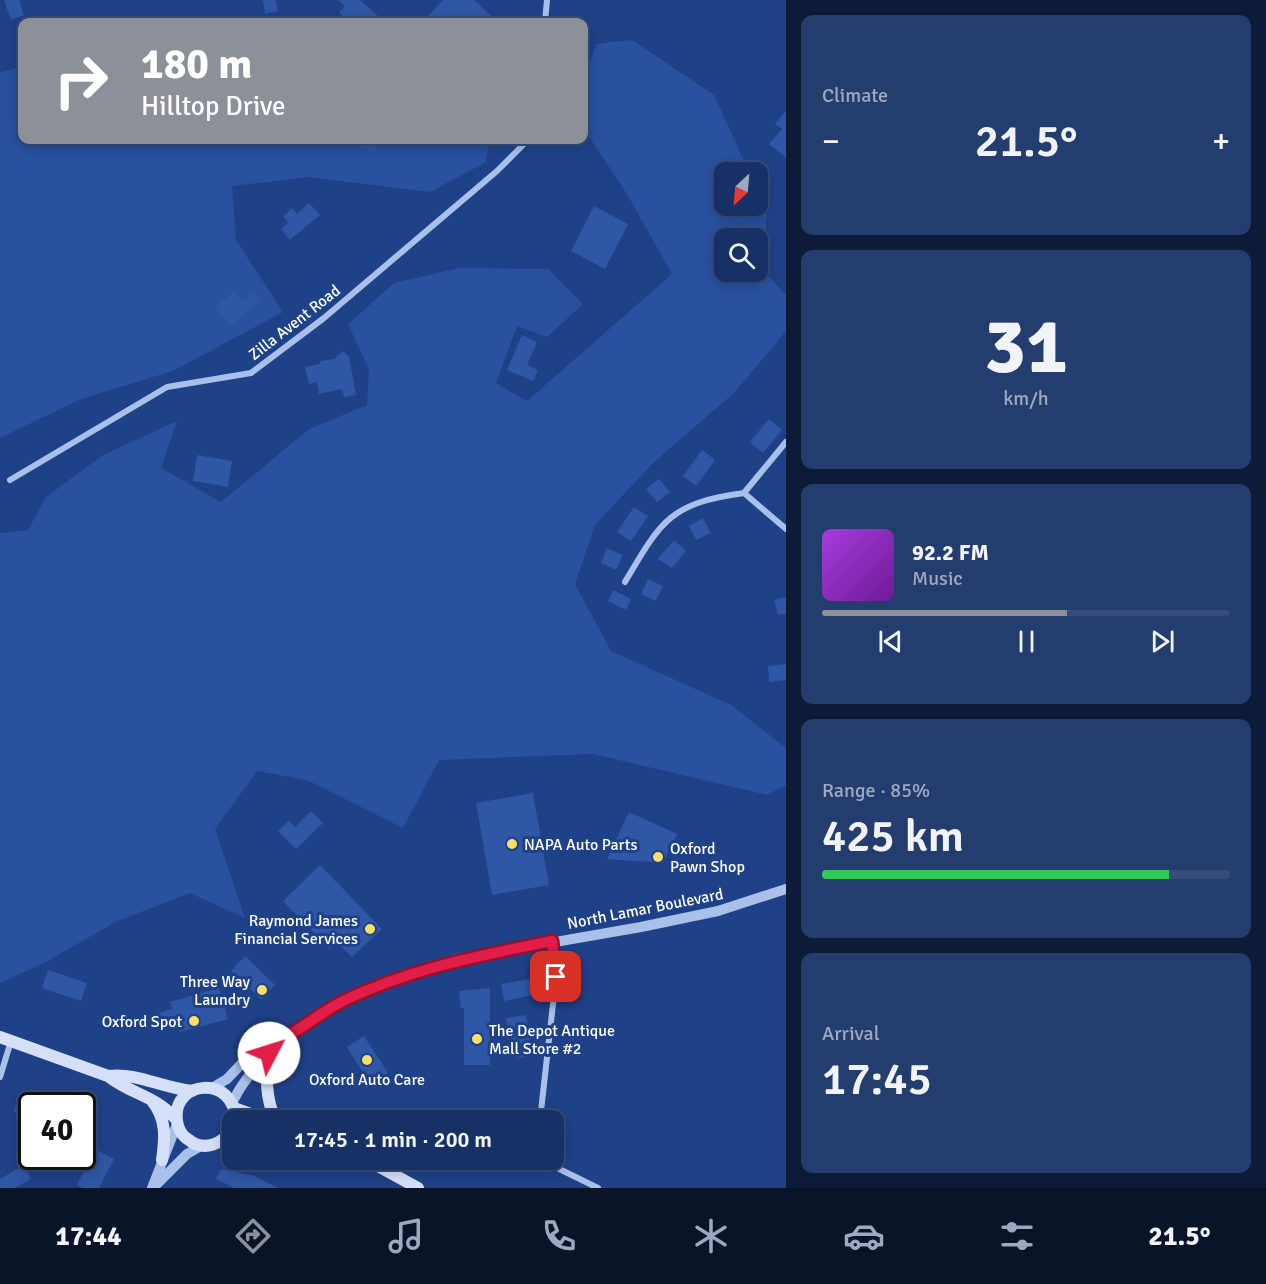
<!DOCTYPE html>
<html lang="en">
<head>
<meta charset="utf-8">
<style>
  :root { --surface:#173166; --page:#243d6f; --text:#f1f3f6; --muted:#9ea9bf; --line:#364c7a; --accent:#8c9099 }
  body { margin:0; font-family:Signika,sans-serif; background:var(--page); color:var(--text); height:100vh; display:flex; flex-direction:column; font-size:22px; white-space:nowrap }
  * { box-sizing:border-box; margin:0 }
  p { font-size:20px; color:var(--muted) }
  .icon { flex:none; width:33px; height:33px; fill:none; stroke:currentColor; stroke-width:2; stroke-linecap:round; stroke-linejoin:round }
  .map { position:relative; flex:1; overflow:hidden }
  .side { display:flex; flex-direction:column; gap:15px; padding:15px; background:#0d1b38; width:480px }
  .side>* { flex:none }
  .guide { position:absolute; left:18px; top:18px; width:570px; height:126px; border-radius:12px; box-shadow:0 3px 15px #0003,0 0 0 2px var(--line); background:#8c9099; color:#fff; overflow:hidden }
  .needle { width:39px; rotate:206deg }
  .controls { position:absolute; left:714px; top:162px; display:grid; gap:12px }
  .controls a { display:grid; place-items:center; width:54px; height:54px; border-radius:12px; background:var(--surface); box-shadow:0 3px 15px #0003,0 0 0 2px var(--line); font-size:30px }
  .speed { position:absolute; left:18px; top:1092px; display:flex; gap:12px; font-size:30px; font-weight:700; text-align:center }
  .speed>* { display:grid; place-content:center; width:78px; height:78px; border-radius:50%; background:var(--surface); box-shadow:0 3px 15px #0003,0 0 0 2px var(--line); line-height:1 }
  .speed .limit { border:3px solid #111; border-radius:9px; background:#fff; color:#111 }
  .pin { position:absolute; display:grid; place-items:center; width:51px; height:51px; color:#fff; margin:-26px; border-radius:12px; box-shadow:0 3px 9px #0006 }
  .me { position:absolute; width:66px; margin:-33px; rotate:50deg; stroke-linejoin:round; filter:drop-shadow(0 0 4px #0008) }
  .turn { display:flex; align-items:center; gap:21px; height:126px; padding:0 24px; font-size:27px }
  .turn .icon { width:78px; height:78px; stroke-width:2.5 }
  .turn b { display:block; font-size:42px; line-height:51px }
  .big { font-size:45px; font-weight:600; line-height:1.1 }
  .side .tile { flex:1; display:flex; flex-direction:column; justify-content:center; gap:9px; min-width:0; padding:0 21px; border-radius:12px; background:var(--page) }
  .side .dial { align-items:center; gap:0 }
  .dial b { font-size:78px; line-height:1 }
  .song { display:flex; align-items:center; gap:18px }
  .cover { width:72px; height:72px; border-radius:9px; background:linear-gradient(135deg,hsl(280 70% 55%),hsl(280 70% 35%)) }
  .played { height:6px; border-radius:3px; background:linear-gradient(90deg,var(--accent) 60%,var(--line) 60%) }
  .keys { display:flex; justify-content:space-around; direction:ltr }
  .heat { display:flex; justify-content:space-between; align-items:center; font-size:33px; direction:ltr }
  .charge { height:9px; border-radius:4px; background:linear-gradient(90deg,#34c759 85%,var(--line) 0) }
  .trip { position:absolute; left:222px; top:1110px; width:342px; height:60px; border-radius:12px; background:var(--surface); box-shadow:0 3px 15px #0003,0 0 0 2px var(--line); font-weight:600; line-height:60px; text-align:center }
  .tab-bar { display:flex; height:96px; justify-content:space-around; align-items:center; background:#091429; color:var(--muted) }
  .tab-bar .icon { width:42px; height:42px }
  .tab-bar .active { color:var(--accent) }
  .tab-bar b { font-size:27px; color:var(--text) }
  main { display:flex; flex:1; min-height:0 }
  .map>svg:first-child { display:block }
  .green { fill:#2951a0; fill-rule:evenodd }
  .building { fill:#2f57a5 }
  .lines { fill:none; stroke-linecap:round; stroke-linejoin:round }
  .minor { stroke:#a9c0eb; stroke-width:6 }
  .tertiary { stroke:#a9c0eb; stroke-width:10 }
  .secondary { stroke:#d5e0f8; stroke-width:12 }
  .route-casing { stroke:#92132f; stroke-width:15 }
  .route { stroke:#e11d48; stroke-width:10 }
  .poi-dot { fill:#f9df69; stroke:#1f4188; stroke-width:2 }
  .labels { text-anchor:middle; stroke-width:6; stroke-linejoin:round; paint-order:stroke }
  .street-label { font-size:16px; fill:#fff; stroke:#1f4188 }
  .poi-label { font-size:16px; fill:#fff; stroke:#1f4188; text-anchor:start }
</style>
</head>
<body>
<main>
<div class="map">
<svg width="786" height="1188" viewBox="0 0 786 1188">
  <rect width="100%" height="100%" fill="#1f4188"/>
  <path class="green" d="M 632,40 L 714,95 L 749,172 L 724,172 L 724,206 L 758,206 L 758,191 L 767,212 L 763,270 L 786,295 L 786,331 L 735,392 L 653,463 L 595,525 L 575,584 L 611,651 L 731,705 L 786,748 L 786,785 L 767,795 L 593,754 L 439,760 L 403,828 L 307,780 L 257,771 L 215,829 L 245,918 L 190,893 L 115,922 L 48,961 L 0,983 L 0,533 L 28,530 L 46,497 L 103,455 L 177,421 L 161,468 L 221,502 L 309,429 L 367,405 L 369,370 L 348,324 L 394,283 L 459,268 L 548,269 L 583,304 L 547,337 L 517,326 L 496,383 L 527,401 L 672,274 L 627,194 L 584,129 L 584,79 L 596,44 ZM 758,238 L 758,272 L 724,272 L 724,238 Z
    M 22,67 L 22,140 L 489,140 L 486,162 L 430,192 L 309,177 L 232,186 L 236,240 L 283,312 L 173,371 L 81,399 L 0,438 L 0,72 Z"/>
  <path class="building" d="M 4,0 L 19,0 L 24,15 L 11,20 Z
    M 263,0 L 276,0 L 278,11 L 265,14 Z
    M 338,0 L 360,0 L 378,16 L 372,22 L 350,22 L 339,13 L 345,6 Z
    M 443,0 L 474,0 L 498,22 L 457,22 L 452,18 L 448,22 L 422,22 Z
    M 786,111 L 786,158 L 769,144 L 782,129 L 775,124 Z
    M 344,140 L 379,140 L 374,152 Z
    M 309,203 L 320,215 L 290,240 L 281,229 L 288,222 L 283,216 L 292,208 L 297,214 Z
    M 594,206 L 628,224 L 605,269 L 571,251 Z
    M 234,291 L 243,301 L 252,293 L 259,301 L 231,326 L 215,308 Z
    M 522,335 L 537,342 L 527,365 L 538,370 L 533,381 L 507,370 Z
    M 343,351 L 349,357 L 356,395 L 344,397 L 342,389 L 319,394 L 317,382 L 309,384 L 305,367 L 320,364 L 320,361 L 334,359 Z
    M 769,419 L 782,430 L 763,453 L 750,442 Z
    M 702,450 L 715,460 L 696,486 L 683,476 Z
    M 197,455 L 232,461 L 228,487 L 193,481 Z
    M 659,479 L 670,492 L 657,502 L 646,489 Z
    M 634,507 L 648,516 L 631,541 L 617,532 Z
    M 703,518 L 711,533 L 696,540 L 689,526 Z
    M 674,540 L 686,551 L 672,568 L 658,559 Z
    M 607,548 L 623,555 L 616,570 L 601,563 Z
    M 648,579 L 663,586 L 656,601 L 641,594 Z
    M 613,590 L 631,599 L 626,610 L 608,601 Z
    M 786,597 L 786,614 L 778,615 L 774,600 Z
    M 786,664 L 786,680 L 769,682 L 768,666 Z
    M 533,793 L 549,885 L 492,895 L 476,803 Z
    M 311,811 L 323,823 L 296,849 L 278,831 L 289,820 L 295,827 Z
    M 629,812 L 677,834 L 663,863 L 607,859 Z
    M 320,865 L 382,929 L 352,957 L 337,942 L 330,949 L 283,901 Z
    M 245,956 L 275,985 L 261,999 L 231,971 Z
    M 48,970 L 87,983 L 81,1001 L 42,988 Z
    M 549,971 L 550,979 L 549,995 L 538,997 L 538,994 L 504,1001 L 501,984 L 535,978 L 534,973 Z
    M 219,988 L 228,1019 L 180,1032 L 176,1018 L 139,1029 L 137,1019 L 172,1009 L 170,1002 Z
    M 490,988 L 490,1065 L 464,1065 L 464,1008 L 461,1008 L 459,991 Z
    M 526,1015 L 533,1056 L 517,1058 L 514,1040 L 509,1040 L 506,1018 Z
    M 364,1036 L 388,1073 L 370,1084 L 347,1047 Z
    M 19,1098 L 32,1104 L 32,1120 L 13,1111 Z
    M 95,1149 L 114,1159 L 99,1188 L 83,1188 L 77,1185 Z
    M 24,1165 L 31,1179 L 15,1188 L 0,1188 L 0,1179 Z
    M 221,1169 L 254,1176 L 278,1188 L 234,1188 L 216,1179 Z"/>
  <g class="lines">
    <path class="minor" d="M 545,22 L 547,0
      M 10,480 L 167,387 L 251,373 L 324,318 L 497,171 L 523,145 L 526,140
      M 744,493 L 786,442
      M 744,493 L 786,529
      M 625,582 C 661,521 670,503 744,493
      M 0,1077 L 11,1041
      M 540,1120 L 556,977 L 552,942
      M 541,1160 L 598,1188"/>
    <path class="tertiary" d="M 212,1088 L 227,1079 L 248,1057 L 264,1047 L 284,1039 L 341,1002 L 393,979 L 458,959 L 641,927 L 718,911 L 786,889
      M 232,1104 C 241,1082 256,1068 271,1051
      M 152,1188 L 177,1124
      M 153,1188 L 187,1154 L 201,1146"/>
    <path class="secondary" d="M 0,1037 L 108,1076 C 132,1095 155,1095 177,1120
      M 269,1053 C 266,1077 265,1099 276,1120
      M 108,1076 C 136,1072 162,1088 192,1091
      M 152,1101 C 167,1119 165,1139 162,1160
      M 234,1108 L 268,1120
      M 232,1128 C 224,1144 204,1152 189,1140 C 182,1136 178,1128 177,1121 C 171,1079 236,1075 235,1120
      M 360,1160 L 378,1166 L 418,1188"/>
  </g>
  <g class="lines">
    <g class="route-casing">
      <path id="route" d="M 269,1053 L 276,1043 C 299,1031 320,1013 343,1001 C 412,968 478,956 552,941 L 556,977"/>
    </g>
    <use href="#route" class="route"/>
  </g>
  <g class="poi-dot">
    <circle cx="512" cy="844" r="6"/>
    <circle cx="658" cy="857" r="6"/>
    <circle cx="370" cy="929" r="6"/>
    <circle cx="262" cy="990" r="6"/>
    <circle cx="194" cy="1021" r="6"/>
    <circle cx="477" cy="1039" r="6"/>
    <circle cx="367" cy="1060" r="6"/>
  </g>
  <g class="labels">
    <g class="street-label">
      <text transform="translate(294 322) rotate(-38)" y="6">Zilla Avent Road</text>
      <text transform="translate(645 908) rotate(-11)" y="6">North Lamar Boulevard</text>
    </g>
    <g class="poi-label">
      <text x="524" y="850">NAPA Auto Parts</text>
      <text x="670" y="854">Oxford<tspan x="670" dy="18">Pawn Shop</tspan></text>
      <text x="358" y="926" text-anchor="end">Raymond James<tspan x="358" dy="18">Financial Services</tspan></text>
      <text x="250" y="987" text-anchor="end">Three Way<tspan x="250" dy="18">Laundry</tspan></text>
      <text x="182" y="1027" text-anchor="end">Oxford Spot</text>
      <text x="489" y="1036">The Depot Antique<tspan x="489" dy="18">Mall Store #2</tspan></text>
      <text x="367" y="1085" text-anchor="middle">Oxford Auto Care</text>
    </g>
  </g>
</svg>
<div class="controls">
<a><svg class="needle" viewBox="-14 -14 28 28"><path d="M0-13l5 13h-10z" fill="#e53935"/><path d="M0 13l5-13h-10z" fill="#9ea9bf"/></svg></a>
<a><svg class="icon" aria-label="search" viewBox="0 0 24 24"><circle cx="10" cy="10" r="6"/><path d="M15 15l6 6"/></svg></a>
</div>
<div class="speed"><div class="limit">40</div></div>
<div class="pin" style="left:556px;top:977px;background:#d93025"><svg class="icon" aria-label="arrive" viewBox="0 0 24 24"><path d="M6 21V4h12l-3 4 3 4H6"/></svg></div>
<svg class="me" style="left:269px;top:1053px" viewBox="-20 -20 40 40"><circle r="19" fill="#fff"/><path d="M0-13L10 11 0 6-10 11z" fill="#e11d48"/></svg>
<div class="trip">17:45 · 1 min · 200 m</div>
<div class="guide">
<div class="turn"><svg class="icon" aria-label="right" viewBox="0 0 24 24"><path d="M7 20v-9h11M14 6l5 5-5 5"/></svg><div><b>180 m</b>Hilltop Drive</div></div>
</div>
</div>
<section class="side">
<div class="tile"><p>Climate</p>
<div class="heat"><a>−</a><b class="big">21.5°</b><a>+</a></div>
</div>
<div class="tile dial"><b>31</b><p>km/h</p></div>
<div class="tile">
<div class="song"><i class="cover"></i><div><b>92.2 FM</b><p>Music</p></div></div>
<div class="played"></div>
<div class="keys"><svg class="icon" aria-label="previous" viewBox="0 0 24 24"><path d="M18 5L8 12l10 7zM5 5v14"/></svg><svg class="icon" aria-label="pause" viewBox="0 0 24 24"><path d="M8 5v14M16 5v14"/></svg><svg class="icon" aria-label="next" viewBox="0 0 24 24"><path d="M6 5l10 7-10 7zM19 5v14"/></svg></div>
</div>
<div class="tile"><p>Range · 85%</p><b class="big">425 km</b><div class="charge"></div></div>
<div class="tile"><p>Arrival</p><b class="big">17:45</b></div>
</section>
</main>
<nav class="tab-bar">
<b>17:44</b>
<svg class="icon active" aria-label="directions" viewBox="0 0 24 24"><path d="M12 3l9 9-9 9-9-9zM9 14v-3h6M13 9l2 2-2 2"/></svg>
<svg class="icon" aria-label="music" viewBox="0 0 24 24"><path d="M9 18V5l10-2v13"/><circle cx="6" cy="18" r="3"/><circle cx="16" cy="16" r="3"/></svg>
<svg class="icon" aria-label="phone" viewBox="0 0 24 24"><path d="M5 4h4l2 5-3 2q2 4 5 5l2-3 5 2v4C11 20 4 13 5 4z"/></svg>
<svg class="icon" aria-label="climate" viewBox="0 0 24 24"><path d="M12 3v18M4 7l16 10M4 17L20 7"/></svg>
<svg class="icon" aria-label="car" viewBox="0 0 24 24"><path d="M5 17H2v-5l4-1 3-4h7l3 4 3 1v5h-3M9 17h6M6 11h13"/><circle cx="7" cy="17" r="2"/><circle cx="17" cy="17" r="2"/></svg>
<svg class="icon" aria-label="filters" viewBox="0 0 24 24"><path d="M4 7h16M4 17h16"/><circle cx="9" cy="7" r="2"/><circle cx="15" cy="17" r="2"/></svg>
<b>21.5°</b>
</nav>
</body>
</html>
